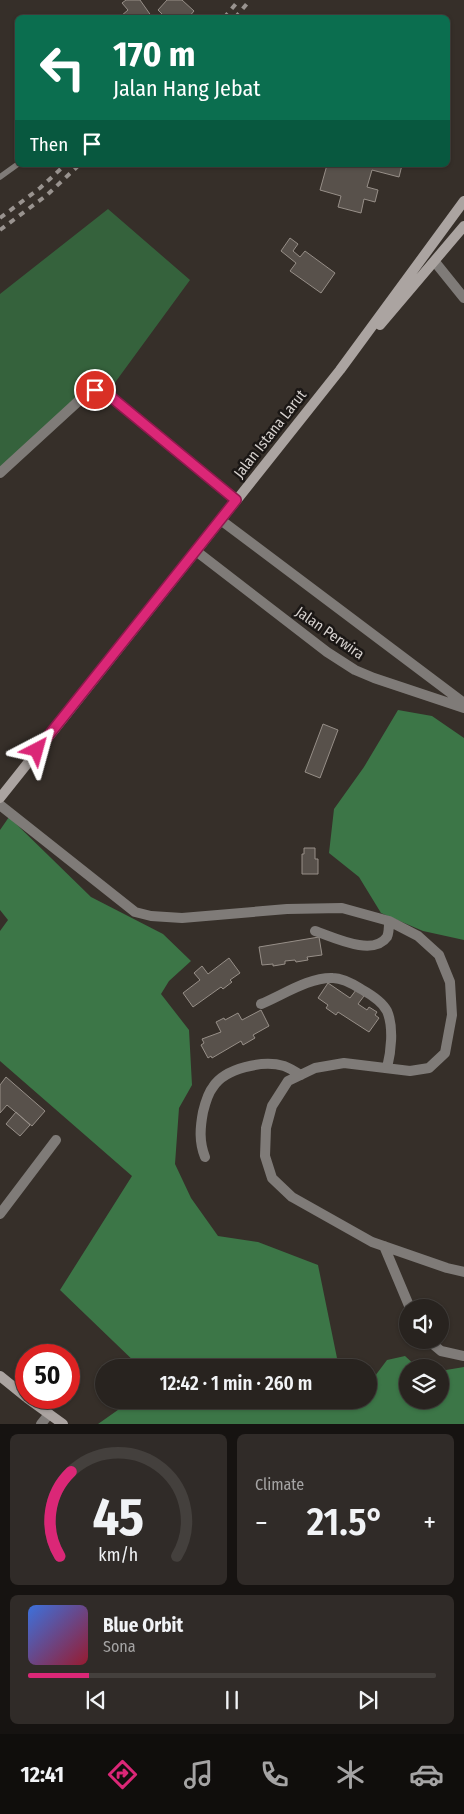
<!DOCTYPE html>
<html lang="en">
<head>
<meta charset="utf-8">
<style>
  :root { --surface:#28231f; --page:#302b28; --text:#f1f3f6; --muted:#a5a4a4; --line:#44403d; --accent:#db2777 }
  body { margin:0; font-family:"Fira Sans Condensed",sans-serif; background:var(--page); color:var(--text); height:100vh; display:flex; flex-direction:column; font-size:19px; white-space:nowrap }
  * { box-sizing:border-box; margin:0 }
  p { font-size:16px; color:var(--muted) }
  .icon { flex:none; width:28px; height:28px; fill:none; stroke:currentColor; stroke-width:2; stroke-linecap:round; stroke-linejoin:round }
  .map { position:relative; height:1424px; overflow:hidden }
  .drawer { display:flex; flex-direction:column; gap:10px; padding:10px; background:#161311; flex:1 }
  .drawer>* { flex:none }
  .hud { position:absolute; left:15px; top:15px; width:435px; height:152px; border-radius:8px; box-shadow:0 1px 4px #0004,0 0 0 1px var(--line); background:#0b6e4f; color:#fff; overflow:hidden }
  .tools { position:absolute; left:399px; top:1299px; display:grid; gap:10px }
  .tools a { display:grid; place-items:center; width:50px; height:50px; border-radius:50%; background:var(--surface); box-shadow:0 1px 4px #0004,0 0 0 1px var(--line); font-size:25px }
  .speed { position:absolute; left:15px; top:1344px; display:flex; gap:10px; font-size:25px; font-weight:700; text-align:center }
  .speed>* { display:grid; place-content:center; width:65px; height:65px; border-radius:50%; background:var(--surface); box-shadow:0 1px 4px #0004,0 0 0 1px var(--line); line-height:1 }
  .speed .limit { border:8px solid #d22; background:#fff; color:#111 }
  .pin { position:absolute; display:grid; place-items:center; width:42px; height:42px; color:#fff; margin:-21px; border:2px solid #fff; border-radius:50%; box-shadow:0 1px 5px #0007 }
  .me { position:absolute; width:55px; margin:-28px; rotate:39deg; stroke-linejoin:round; filter:drop-shadow(0 0 4px #0008) }
  .turn { display:flex; align-items:center; gap:18px; height:105px; padding:0 15px; font-size:22px }
  .turn .icon { width:65px; height:65px; stroke-width:2.5 }
  .turn b { display:block; font-size:35px; line-height:42px }
  .then { display:flex; align-items:center; height:48px; padding:0 15px; background:#0003; gap:10px; font-size:19px }
  .big { font-size:38px; font-weight:600; line-height:1.1 }
  .drawer .widget { flex:1; display:flex; flex-direction:column; justify-content:center; gap:8px; min-width:0; padding:0 18px; border-radius:8px; background:var(--page) }
  .drawer .dial { align-items:center; gap:0 }
  .dial svg { height:130px; overflow:visible; fill:none; stroke:var(--line); stroke-width:7; stroke-linecap:round; text-anchor:middle }
  .dial text { fill:var(--text); stroke:none }
  .song { display:flex; align-items:center; gap:15px }
  .cover { width:60px; height:60px; border-radius:8px; background:linear-gradient(135deg,hsl(220 70% 55%),hsl(350 70% 35%)) }
  .played { height:5px; border-radius:2px; background:linear-gradient(90deg,var(--accent) 15%,var(--line) 15%) }
  .keys { display:flex; justify-content:space-around; direction:ltr }
  .heat { display:flex; justify-content:space-between; align-items:center; font-size:28px; direction:ltr }
  .drawer .tiles { flex:1; display:grid; gap:10px; grid-template-columns:1fr 1fr }
  .widget:last-child { grid-column:span 2 }
  .trip { position:absolute; left:95px; top:1359px; width:282px; height:50px; border-radius:25px; background:var(--surface); box-shadow:0 1px 4px #0004,0 0 0 1px var(--line); font-weight:600; line-height:50px; text-align:center }
  .dock { display:flex; height:80px; justify-content:space-around; align-items:center; background:#100e0c; color:var(--muted) }
  .dock .icon { width:35px; height:35px }
  .dock .current { color:var(--accent) }
  .dock b { font-size:22px; color:var(--text) }
  .map>svg:first-child { display:block }
  .green { fill:#35623c }
  .forest { fill:#3c7647 }
  .building { fill:#58514b; stroke:#978f88 }
  .lines { fill:none; stroke-linecap:round; stroke-linejoin:round }
  .lane { stroke:#7f7b78; stroke-width:5.5 }
  .street { stroke:#7f7b78; stroke-width:10 }
  .secondary { stroke:#aba4a1; stroke-width:10 }
  .rail { stroke:#99938f; stroke-width:4; stroke-dasharray:6 6; stroke-linecap:butt }
  .route-casing { stroke:#8e194d; stroke-width:12 }
  .route { stroke:#db2777; stroke-width:9 }
  .labels { text-anchor:middle; stroke-width:5; stroke-linejoin:round; paint-order:stroke }
  .street-label { font-size:15px; fill:#d6d1ce; stroke:#1b1715 }
</style>
</head>
<body>
<div class="map">
<svg width="464" height="1424" viewBox="0 0 464 1424">
  <rect width="100%" height="100%" fill="#362f29"/>
  <path class="green" d="M 108,209 L 190,280 L 111,388 L 103,383 L 86,388 L 0,469 L 0,294 Z"/>
  <path class="forest" d="M 398,710 L 432,716 L 464,738 L 464,940 L 423,931 L 381,913 L 359,877 L 329,853 L 334,809 L 364,767 Z
    M 9,817 L 91,897 L 163,934 L 191,961 L 169,981 L 161,994 L 189,1030 L 192,1085 L 179,1108 L 175,1164 L 191,1198 L 218,1236 L 258,1242 L 318,1265 L 337,1358 L 347,1367 L 140,1367 L 60,1290 L 132,1176 L 0,1061 L 0,931 L 8,920 L 0,910 L 0,830 Z
    M 405,1356 L 417,1367 L 408,1368 L 408,1400 L 440,1400 L 440,1371 L 464,1367 L 464,1424 L 98,1424 L 132,1400 L 369,1400 L 369,1384 L 387,1360 Z"/>
  <path class="building" d="M 126,0 L 140,0 L 152,17 L 122,18 L 121,16 L 128,10 L 122,3 Z
    M 167,0 L 182,0 L 194,11 L 188,18 L 166,18 L 158,10 Z
    M 327,165 L 402,165 L 399,177 L 372,170 L 367,187 L 378,190 L 375,202 L 364,199 L 361,213 L 338,207 L 341,196 L 320,190 Z
    M 290,238 L 298,244 L 293,251 L 300,257 L 305,251 L 335,273 L 321,293 L 290,271 L 296,263 L 281,251 Z
    M 323,724 L 338,730 L 320,778 L 305,772 Z
    M 304,848 L 315,848 L 315,859 L 318,859 L 318,874 L 302,874 L 302,854 L 304,854 Z
    M 319,937 L 322,955 L 307,957 L 308,960 L 296,962 L 295,960 L 285,961 L 285,964 L 273,966 L 273,964 L 262,965 L 259,947 Z
    M 229,958 L 240,973 L 230,980 L 232,982 L 223,989 L 221,987 L 193,1007 L 183,993 L 200,980 L 194,973 L 202,966 L 208,974 Z
    M 328,983 L 350,998 L 356,990 L 364,996 L 358,1004 L 367,1010 L 369,1007 L 377,1012 L 375,1015 L 379,1018 L 369,1032 L 338,1012 L 336,1015 L 326,1008 L 328,1005 L 318,998 Z
    M 261,1010 L 269,1026 L 253,1035 L 255,1038 L 243,1045 L 241,1041 L 212,1058 L 211,1056 L 208,1058 L 201,1045 L 204,1043 L 202,1039 L 221,1032 L 216,1022 L 224,1018 L 225,1020 L 238,1013 L 242,1020 Z
    M 6,1077 L 45,1111 L 32,1126 L 7,1105 L 0,1113 L 0,1085 Z
    M 16,1112 L 30,1125 L 20,1136 L 6,1124 Z"/>
  <g class="lines">
    <path class="lane" d="M 0,177 L 18,164"/>
    <path class="street" d="M 435,262 L 464,298
      M 0,473 L 84,396 L 95,390 L 105,392 L 236,500
      M 222,521 L 464,703
      M 196,551 L 327,652 L 355,670 L 374,678 L 464,708
      M 0,805 L 135,912 L 151,916 L 182,918 L 287,909 L 342,908 L 389,921 L 418,936 L 439,955 L 450,982 L 452,1015 L 445,1053 L 429,1068 L 410,1071 L 344,1063 L 315,1068 L 288,1081 L 272,1106 L 266,1128 L 265,1156 L 272,1178 L 292,1197 L 372,1242 L 447,1268 L 464,1272
      M 315,931 C 333,937 373,957 387,937 C 389,933 389,926 389,921
      M 261,1004 C 283,995 309,977 333,978 C 342,978 353,984 361,989 C 370,994 382,1001 387,1011 C 394,1027 391,1052 387,1068
      M 205,1157 C 199,1142 200,1128 203,1112 C 205,1104 208,1093 213,1087 C 225,1068 263,1060 284,1066 C 290,1068 295,1072 301,1075
      M 0,1214 L 56,1140
      M 384,1246 L 410,1308
      M 428,1340 L 441,1351 L 464,1356
      M 41,1424 L 49,1414"/>
    <path class="secondary" d="M 380,325 L 464,226
      M 0,798 L 340,370 L 464,201
      M 0,1376 L 26,1397
      M 27,1398 L 63,1424"/>
    <path class="rail" d="M 224,18 L 239,0
      M 235,18 L 250,0
      M 0,218 L 40,188 L 65,165
      M 0,230 L 47,195 L 79,165"/>
  </g>
  <g class="lines">
    <g class="route-casing">
      <path id="route" d="M 37,750 L 236,500 L 105,392 L 95,390"/>
    </g>
    <use href="#route" class="route"/>
  </g>
  <g class="labels">
    <g class="street-label">
      <text transform="translate(270 434) rotate(-52)" y="5">Jalan Istana Larut</text>
      <text transform="translate(330 633) rotate(35)" y="5">Jalan Perwira</text>
    </g>
  </g>
</svg>
<div class="tools">
<a><svg class="icon" aria-label="sound" viewBox="0 0 24 24"><path d="M4 9h4l5-4v14l-5-4H4zM17 9q2 3 0 6"/></svg></a>
<a><svg class="icon" aria-label="layers" viewBox="0 0 24 24"><path d="M12 4l9 5-9 5-9-5zM3 14l9 5 9-5"/></svg></a>
</div>
<div class="speed"><div class="limit">50</div></div>
<div class="pin" style="left:95px;top:390px;background:#d93025"><svg class="icon" aria-label="arrive" viewBox="0 0 24 24"><path d="M6 21V4h12l-3 4 3 4H6"/></svg></div>
<svg class="me" style="left:37px;top:750px" viewBox="-20 -20 40 40"><path d="M0-17L14 15 0 8-14 15z" fill="#db2777" stroke="#fff" stroke-width="4"/></svg>
<div class="trip">12:42 · 1 min · 260 m</div>
<div class="hud">
<div class="turn"><svg class="icon" aria-label="left" viewBox="0 0 24 24"><path d="M17 20v-9H6M10 6l-5 5 5 5"/></svg><div><b>170 m</b>Jalan Hang Jebat</div></div>
<div class="then">Then<svg class="icon" aria-label="arrive" viewBox="0 0 24 24"><path d="M6 21V4h12l-3 4 3 4H6"/></svg></div>
</div>
</div>
<section class="drawer">
<div class="tiles">
<div class="widget dial"><svg viewBox="0 0 100 80">
<path d="M14 69A42 42 0 1 1 86 69"/>
<path d="M14 69A42 42 0 0 1 21 17" stroke="#db2777"/>
<text x="50" y="56" font-size="32" font-weight="700">45</text>
<text x="50" y="72" font-size="11">km/h</text>
</svg></div>
<div class="widget"><p>Climate</p>
<div class="heat"><a>−</a><b class="big">21.5°</b><a>+</a></div>
</div>
<div class="widget">
<div class="song"><i class="cover"></i><div><b>Blue Orbit</b><p>Sona</p></div></div>
<div class="played"></div>
<div class="keys"><svg class="icon" aria-label="previous" viewBox="0 0 24 24"><path d="M18 5L8 12l10 7zM5 5v14"/></svg><svg class="icon" aria-label="pause" viewBox="0 0 24 24"><path d="M8 5v14M16 5v14"/></svg><svg class="icon" aria-label="next" viewBox="0 0 24 24"><path d="M6 5l10 7-10 7zM19 5v14"/></svg></div>
</div>
</div>
</section>
<nav class="dock">
<b>12:41</b>
<svg class="icon current" aria-label="directions" viewBox="0 0 24 24"><path d="M12 3l9 9-9 9-9-9zM9 14v-3h6M13 9l2 2-2 2"/></svg>
<svg class="icon" aria-label="music" viewBox="0 0 24 24"><path d="M9 18V5l10-2v13"/><circle cx="6" cy="18" r="3"/><circle cx="16" cy="16" r="3"/></svg>
<svg class="icon" aria-label="phone" viewBox="0 0 24 24"><path d="M5 4h4l2 5-3 2q2 4 5 5l2-3 5 2v4C11 20 4 13 5 4z"/></svg>
<svg class="icon" aria-label="climate" viewBox="0 0 24 24"><path d="M12 3v18M4 7l16 10M4 17L20 7"/></svg>
<svg class="icon" aria-label="car" viewBox="0 0 24 24"><path d="M5 17H2v-5l4-1 3-4h7l3 4 3 1v5h-3M9 17h6M6 11h13"/><circle cx="7" cy="17" r="2"/><circle cx="17" cy="17" r="2"/></svg>
</nav>
</body>
</html>
